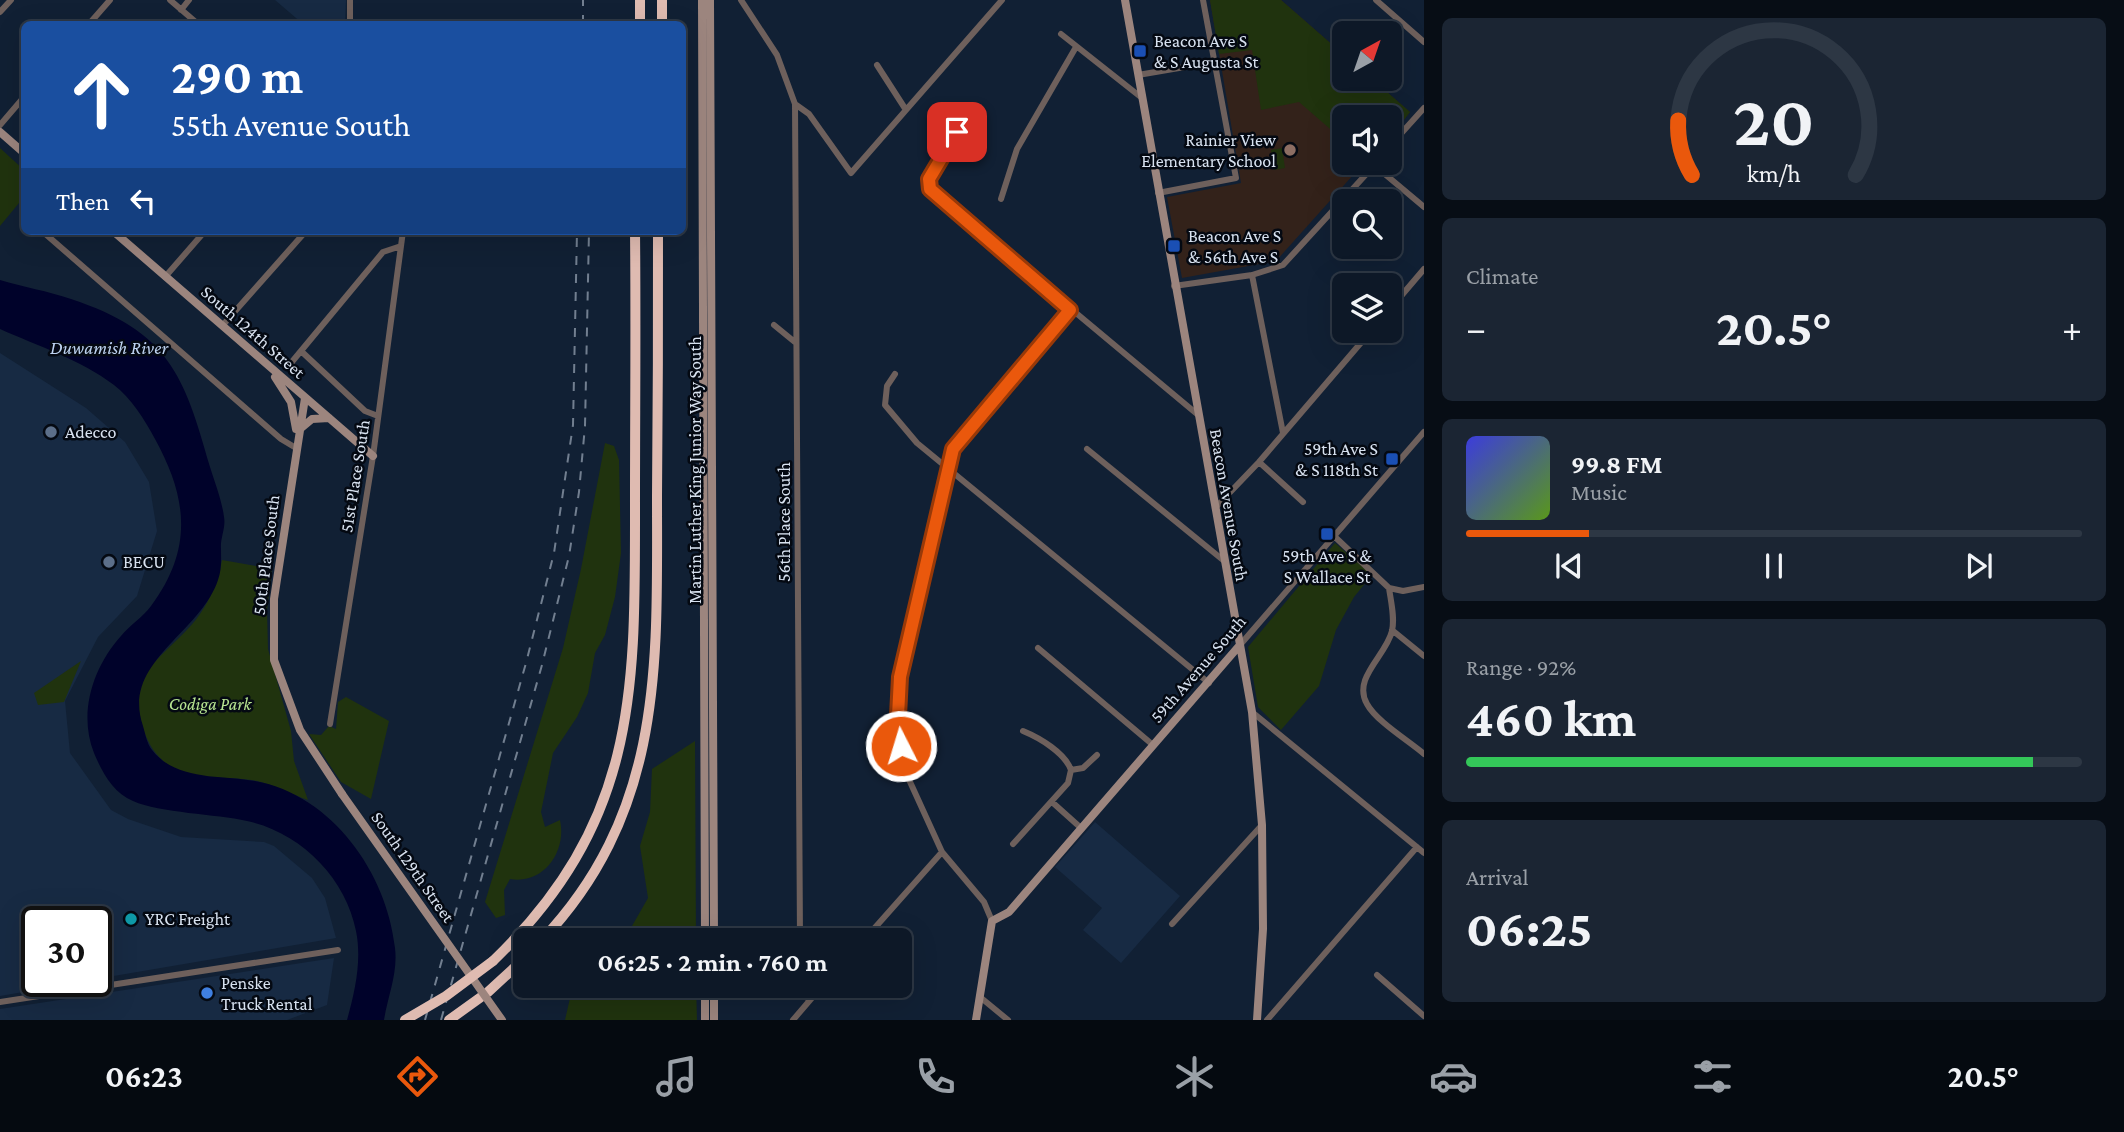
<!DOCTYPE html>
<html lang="en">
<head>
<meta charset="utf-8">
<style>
  :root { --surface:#0d1827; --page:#1b2533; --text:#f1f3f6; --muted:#9aa0a7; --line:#2d3744; --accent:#ea580c }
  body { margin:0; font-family:"Crimson Pro",serif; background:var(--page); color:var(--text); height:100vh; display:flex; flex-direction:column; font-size:26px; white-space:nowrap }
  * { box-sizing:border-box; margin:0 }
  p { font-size:23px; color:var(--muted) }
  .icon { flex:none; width:38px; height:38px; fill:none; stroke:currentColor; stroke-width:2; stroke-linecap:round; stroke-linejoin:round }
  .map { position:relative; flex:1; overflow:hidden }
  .side { display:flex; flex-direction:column; gap:18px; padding:18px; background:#070d15; width:700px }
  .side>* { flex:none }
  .banner { position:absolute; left:21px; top:21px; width:665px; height:214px; border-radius:10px; box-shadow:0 7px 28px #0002,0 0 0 2px var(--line); background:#1a4fa0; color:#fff; overflow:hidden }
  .needle { width:46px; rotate:40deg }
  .buttons { position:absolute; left:1332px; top:21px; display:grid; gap:14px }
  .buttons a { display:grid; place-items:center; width:70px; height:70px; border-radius:10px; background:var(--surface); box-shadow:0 7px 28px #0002,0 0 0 2px var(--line); font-size:35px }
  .speed { position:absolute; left:21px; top:906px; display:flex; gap:14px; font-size:35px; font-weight:700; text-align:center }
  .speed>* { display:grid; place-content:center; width:91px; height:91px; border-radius:50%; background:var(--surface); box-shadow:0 7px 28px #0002,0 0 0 2px var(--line); line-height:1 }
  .speed .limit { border:4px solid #111; border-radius:10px; background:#fff; color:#111 }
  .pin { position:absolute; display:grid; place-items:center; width:60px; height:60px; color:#fff; margin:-30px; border-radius:14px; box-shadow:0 4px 10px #0006 }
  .me { position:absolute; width:77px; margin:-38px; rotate:355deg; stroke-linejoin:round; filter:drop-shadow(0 0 5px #0008) }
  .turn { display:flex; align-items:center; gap:24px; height:147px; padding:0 35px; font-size:32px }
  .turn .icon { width:91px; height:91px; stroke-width:2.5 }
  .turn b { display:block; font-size:49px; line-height:60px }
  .then { display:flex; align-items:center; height:66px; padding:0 35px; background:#0003; gap:14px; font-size:26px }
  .big { font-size:52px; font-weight:700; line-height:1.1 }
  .side .card { flex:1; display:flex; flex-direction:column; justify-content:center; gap:10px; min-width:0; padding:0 24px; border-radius:10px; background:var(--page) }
  .side .dial { align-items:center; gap:0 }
  .dial svg { height:182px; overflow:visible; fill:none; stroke:var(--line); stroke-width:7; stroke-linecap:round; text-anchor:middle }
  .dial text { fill:var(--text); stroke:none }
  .song { display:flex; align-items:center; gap:21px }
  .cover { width:84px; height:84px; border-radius:10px; background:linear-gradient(135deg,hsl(240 70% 55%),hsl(90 70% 35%)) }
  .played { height:7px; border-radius:4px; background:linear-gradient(90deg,var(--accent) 20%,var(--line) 20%) }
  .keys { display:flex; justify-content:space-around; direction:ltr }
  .heat { display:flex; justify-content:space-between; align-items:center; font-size:38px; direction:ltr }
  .charge { height:10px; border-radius:5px; background:linear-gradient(90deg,#34c759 92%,var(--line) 0) }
  .trip { position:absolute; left:513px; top:928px; width:399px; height:70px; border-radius:10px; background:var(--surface); box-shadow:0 7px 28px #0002,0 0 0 2px var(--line); font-weight:700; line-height:70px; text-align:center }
  .menu { display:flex; height:112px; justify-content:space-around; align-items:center; background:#050a10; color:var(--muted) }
  .menu .icon { width:49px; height:49px }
  .menu .active { color:var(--accent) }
  .menu b { font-size:32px; color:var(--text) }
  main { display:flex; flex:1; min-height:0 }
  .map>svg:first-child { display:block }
  .built { fill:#172a43 }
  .education { fill:#33221a }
  .green { fill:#20330e }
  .water { fill:#00022a }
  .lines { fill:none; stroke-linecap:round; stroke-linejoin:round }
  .street { stroke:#6e605c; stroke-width:6 }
  .secondary { stroke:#9c857e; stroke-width:8 }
  .highway { stroke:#dfbbb1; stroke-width:10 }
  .rail { stroke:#727f90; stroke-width:2; stroke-dasharray:9 9; stroke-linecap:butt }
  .secondary-bridge { stroke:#9c857e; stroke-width:8 }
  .highway-bridge { stroke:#dfbbb1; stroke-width:10 }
  .route-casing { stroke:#983908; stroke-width:18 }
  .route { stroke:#ea580c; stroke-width:12 }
  .transit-dot { fill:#1a4fb4; stroke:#040912; stroke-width:2.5 }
  .education-dot { fill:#8d6e63; stroke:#040912; stroke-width:2.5 }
  .service-dot { fill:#5c6f8a; stroke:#040912; stroke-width:2.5 }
  .culture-dot { fill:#0f9aa8; stroke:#040912; stroke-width:2.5 }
  .shop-dot { fill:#3f7fe0; stroke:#040912; stroke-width:2.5 }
  .labels { text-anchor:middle; stroke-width:5; stroke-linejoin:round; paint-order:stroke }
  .poi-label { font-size:18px; fill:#d8e2f0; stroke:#040912; text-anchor:start }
  .street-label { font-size:18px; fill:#d8e2f0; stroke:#040912 }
  .park-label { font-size:18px; font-style:italic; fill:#b7e491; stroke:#040912 }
  .water-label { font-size:19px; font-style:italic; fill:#bed3f1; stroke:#040912 }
</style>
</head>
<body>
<main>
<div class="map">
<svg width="1424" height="1020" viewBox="0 0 1424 1020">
  <rect width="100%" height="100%" fill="#112034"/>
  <path class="built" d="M 275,0 L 346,0 L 345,24 L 303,24 Z
    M 0,353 L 86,408 L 125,442 L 149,482 L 157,531 L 137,596 L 98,637 L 65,701 L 70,753 L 111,810 L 128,819 L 181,837 L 264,842 L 274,846 L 312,878 L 325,898 L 336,938 L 96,979 L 96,922 L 37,922 L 37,982 L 81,982 L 0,996 Z
    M 1095,822 L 1180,896 L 1121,963 L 1083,930 L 1102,908 L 1055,867 Z
    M 334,958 L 327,1005 L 287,1020 L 0,1020 L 0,1009 Z"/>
  <path class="education" d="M 1210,0 L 1281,0 L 1344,55 L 1344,79 L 1372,79 L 1410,112 L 1390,138 L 1390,117 L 1344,117 L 1344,163 L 1369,163 L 1354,174 L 1276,261 L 1182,278 L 1167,197 L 1241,183 Z"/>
  <path class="green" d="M 1210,0 L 1281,0 L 1344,55 L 1344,79 L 1372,79 L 1410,112 L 1390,138 L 1390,117 L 1344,117 L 1344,141 L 1299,102 L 1261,110 L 1252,50 L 1219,54 Z
    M 0,148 L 24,170 L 24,197 L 0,226 Z
    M 1282,148 L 1285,168 L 1274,170 L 1271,150 Z
    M 605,443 L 614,446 L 619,460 L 621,553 L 615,597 L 605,635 L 595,653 L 588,693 L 577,717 L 553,753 L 541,812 L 545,827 L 560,820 C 567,851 544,885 510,879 L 504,890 L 505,915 L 496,918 L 485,902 L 563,648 L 581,569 Z
    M 1335,543 L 1372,575 L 1354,597 L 1336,630 L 1319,686 L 1281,730 L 1258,707 L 1248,647 Z
    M 222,560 L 272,569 L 267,610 L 268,649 L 291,731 L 294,761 L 308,800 C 291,794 274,785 257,781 C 234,776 198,780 177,770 C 160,762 150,748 144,731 C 122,667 170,657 200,614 C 211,598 218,580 222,560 Z
    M 81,661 L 64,702 L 38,705 L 34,693 Z
    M 346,697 L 389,721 L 371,799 L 341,782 L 309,734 L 321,735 L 329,726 L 336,729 L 338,702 Z
    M 695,741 L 696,940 L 624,940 L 648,898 L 640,846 L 650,812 L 652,769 Z
    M 573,985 L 696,985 L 697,1020 L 565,1020 Z"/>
  <path class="water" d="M 0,280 C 23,287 48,291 71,299 C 168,331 184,374 210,467 C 215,483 222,501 224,517 C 226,528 220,538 221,549 C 221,559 222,569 218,580 C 200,634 121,662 143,726 C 145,733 147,744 152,750 C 176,781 221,775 255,781 C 332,795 387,873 395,948 C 398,973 388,995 384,1020 L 347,1020 C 355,992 362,960 356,931 C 346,878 300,832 247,821 C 216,814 160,813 133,801 C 113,793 102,772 94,753 C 78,713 93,667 121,636 C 130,625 143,617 151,606 C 193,549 188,499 155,439 C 145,420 131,398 114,385 C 81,360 38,346 0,329 Z"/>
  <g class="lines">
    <path class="street" d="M 170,0 L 198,24
      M 741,0 L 777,55 L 795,104 L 809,114 L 851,173 L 1002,0
      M 1376,0 L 1424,42
      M 181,10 L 189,0
      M 0,12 L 11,0
      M 89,24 L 110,0
      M 350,24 L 350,0
      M 1061,34 L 1142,98
      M 877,65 L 906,110
      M 1138,75 L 1214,62
      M 795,104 L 800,940
      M 0,125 L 24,97
      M 957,132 L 929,179 L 931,192 L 1197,414
      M 1397,138 L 1424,108
      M 1158,193 L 1236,178 L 1203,0
      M 1001,199 L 1017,149 L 1076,47
      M 42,231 L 281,439 L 296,448
      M 1252,275 L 1283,433
      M 165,277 L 205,231
      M 1174,286 L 1252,275 L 1283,265 L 1370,170 L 1380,170 L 1424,207
      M 1390,309 L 1424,269
      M 774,325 L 796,343
      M 222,326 L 306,231
      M 301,351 L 365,411 L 378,416
      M 291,363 L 383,252 L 401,246
      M 895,374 L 887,386 L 885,405 L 917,443 L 1209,683
      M 1087,449 L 1223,560
      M 1259,462 L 1303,502
      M 1215,508 L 1259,462 L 1371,331
      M 1334,536 L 1389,588
      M 1424,587 L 1403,591 L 1389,588 C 1391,602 1395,618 1392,631 C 1386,656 1352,678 1367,704 C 1376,721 1409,741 1424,754
      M 1392,630 L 1424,656
      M 1240,645 L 1424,432
      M 1038,648 L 1153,745
      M 1252,712 L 1424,853
      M 330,724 L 373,456 L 403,231
      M 1023,731 C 1040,738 1065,753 1071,770
      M 1052,802 L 1081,828
      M 1013,844 L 1068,783 L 1071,770 L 1083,768 L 1097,755
      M 992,921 L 984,902 L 942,852 L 906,773 L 898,717 L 900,677 L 952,449 L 1070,310
      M 1172,924 L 1262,825
      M 864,940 L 942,852
      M 1377,975 L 1424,1016
      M 801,985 L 809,1001
      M 980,997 L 1008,1020
      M 0,1002 L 338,950
      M 793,1020 L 823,985
      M 1267,1020 L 1417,847"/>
    <path class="secondary" d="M 702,0 L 705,940
      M 710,0 L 714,940
      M 1125,0 L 1252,712 L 1262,825 L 1263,929 L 1257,1020
      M 0,132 L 24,153
      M 113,231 L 373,456
      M 275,377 L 291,402 L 296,429
      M 305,398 L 274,599 L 274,660 L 300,730 L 342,794
      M 300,429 L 312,419 L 329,418
      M 705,985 L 705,1020
      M 714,985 L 714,1020
      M 976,1020 L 992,921 L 1009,912 L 1239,646"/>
    <path class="highway" d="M 640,24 L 640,0
      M 662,24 L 662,0
      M 542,940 C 665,810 657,661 657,496 C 658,408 658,319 658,231
      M 493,961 C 639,820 635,690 635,502 C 635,411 636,321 635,231
      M 449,1020 L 488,992 L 525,958"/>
    <path class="rail" d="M 583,24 L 583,0
      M 425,1020 L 526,663 L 554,553 L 573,425 L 577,231
      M 441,1020 L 542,665 L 569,556 L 579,492 L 585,426 L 589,231"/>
    <path class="secondary-bridge" d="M 342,794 L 502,1020"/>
    <path class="highway-bridge" d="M 405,1020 L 446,996 L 493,961"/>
  </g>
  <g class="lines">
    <g class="route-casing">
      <path id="route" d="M 901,746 L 898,716 L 900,677 L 953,449 L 1070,310 L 930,189 L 929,179 L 957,132"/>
    </g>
    <use href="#route" class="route"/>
  </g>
  <g class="transit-dot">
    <rect x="1133" y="44" width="14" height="14" rx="3.5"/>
    <rect x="1167" y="239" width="14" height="14" rx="3.5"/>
    <rect x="1385" y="452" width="14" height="14" rx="3.5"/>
    <rect x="1320" y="527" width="14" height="14" rx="3.5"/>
  </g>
  <circle class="education-dot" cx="1290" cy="150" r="7"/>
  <g class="service-dot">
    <circle cx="51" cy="432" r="7"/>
    <circle cx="109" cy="562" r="7"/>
  </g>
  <circle class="culture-dot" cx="131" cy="919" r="7"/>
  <circle class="shop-dot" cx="207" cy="993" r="7"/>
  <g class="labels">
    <g class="poi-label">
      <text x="1154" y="47">Beacon Ave S<tspan x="1154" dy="21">&amp; S Augusta St</tspan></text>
      <text x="1276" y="146" text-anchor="end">Rainier View<tspan x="1276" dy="21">Elementary School</tspan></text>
      <text x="1188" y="242">Beacon Ave S<tspan x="1188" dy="21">&amp; 56th Ave S</tspan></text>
      <text x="65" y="438">Adecco</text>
      <text x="1378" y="455" text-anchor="end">59th Ave S<tspan x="1378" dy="21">&amp; S 118th St</tspan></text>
      <text x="1327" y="562" text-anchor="middle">59th Ave S &amp;<tspan x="1327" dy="21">S Wallace St</tspan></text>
      <text x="123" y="568">BECU</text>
      <text x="145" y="925">YRC Freight</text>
      <text x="221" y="989">Penske<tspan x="221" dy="21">Truck Rental</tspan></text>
    </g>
    <g class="street-label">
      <text transform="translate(253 332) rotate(41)" y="6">South 124th Street</text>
      <text transform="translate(695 470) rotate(-90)" y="6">Martin Luther King Junior Way South</text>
      <text transform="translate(355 476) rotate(-81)" y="6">51st Place South</text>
      <text transform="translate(1229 505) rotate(80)" y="6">Beacon Avenue South</text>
      <text transform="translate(784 522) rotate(-90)" y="6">56th Place South</text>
      <text transform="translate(266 555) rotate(-83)" y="6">50th Place South</text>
      <text transform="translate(1198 669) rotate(-49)" y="6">59th Avenue South</text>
      <text transform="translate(413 867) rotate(55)" y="6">South 129th Street</text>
    </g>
    <g class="park-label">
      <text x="210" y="710">Codiga Park</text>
    </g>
    <g class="water-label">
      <text x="109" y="354">Duwamish River</text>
    </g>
  </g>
</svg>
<div class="buttons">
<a><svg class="needle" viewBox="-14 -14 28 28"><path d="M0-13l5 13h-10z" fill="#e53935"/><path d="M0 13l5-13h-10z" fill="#9aa0a7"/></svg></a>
<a><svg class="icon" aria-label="sound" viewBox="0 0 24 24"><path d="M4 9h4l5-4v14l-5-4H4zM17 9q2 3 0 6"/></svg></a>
<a><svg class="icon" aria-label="search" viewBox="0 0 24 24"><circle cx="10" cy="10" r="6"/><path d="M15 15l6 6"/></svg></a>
<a><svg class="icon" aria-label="layers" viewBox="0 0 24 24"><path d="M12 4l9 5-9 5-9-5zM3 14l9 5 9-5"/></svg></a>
</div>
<div class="speed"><div class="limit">30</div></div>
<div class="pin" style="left:957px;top:132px;background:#d93025"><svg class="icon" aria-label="arrive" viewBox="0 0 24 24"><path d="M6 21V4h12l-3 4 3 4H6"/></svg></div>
<svg class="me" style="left:901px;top:746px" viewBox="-20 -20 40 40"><circle r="17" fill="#ea580c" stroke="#fff" stroke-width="3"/><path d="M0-11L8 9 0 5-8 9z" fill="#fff"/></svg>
<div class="trip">06:25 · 2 min · 760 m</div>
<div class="banner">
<div class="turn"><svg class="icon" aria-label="ahead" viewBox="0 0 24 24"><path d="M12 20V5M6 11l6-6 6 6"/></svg><div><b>290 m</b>55th Avenue South</div></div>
<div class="then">Then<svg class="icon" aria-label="left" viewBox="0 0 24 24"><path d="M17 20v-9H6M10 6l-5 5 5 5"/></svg></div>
</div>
</div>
<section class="side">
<div class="card dial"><svg viewBox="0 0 100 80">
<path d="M14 69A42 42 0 1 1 86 69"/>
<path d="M14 69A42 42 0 0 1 8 45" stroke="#ea580c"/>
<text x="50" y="56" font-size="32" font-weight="700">20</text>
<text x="50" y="72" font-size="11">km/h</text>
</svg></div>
<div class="card"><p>Climate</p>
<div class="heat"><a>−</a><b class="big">20.5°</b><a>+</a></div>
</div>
<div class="card">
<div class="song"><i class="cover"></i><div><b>99.8 FM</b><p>Music</p></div></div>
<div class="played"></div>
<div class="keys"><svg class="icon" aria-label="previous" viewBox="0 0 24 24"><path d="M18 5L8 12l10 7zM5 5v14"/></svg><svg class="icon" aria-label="pause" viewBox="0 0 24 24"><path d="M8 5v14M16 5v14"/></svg><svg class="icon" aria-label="next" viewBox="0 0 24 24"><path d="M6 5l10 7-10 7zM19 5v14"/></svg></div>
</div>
<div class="card"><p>Range · 92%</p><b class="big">460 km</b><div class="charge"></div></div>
<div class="card"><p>Arrival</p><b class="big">06:25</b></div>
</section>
</main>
<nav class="menu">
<b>06:23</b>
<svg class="icon active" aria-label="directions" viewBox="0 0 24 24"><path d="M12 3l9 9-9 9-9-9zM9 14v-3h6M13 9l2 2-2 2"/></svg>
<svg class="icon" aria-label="music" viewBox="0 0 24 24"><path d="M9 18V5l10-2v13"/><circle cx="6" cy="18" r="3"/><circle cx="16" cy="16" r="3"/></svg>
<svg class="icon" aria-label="phone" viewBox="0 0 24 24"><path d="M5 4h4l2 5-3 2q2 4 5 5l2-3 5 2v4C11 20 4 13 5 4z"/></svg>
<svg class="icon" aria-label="climate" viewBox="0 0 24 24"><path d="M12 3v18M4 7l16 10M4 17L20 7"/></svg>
<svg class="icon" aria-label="car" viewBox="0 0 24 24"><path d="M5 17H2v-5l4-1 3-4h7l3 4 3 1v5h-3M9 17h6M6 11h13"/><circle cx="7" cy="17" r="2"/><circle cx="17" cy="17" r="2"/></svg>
<svg class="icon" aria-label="filters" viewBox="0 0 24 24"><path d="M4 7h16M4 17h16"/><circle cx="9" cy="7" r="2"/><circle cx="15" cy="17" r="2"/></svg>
<b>20.5°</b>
</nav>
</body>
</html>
